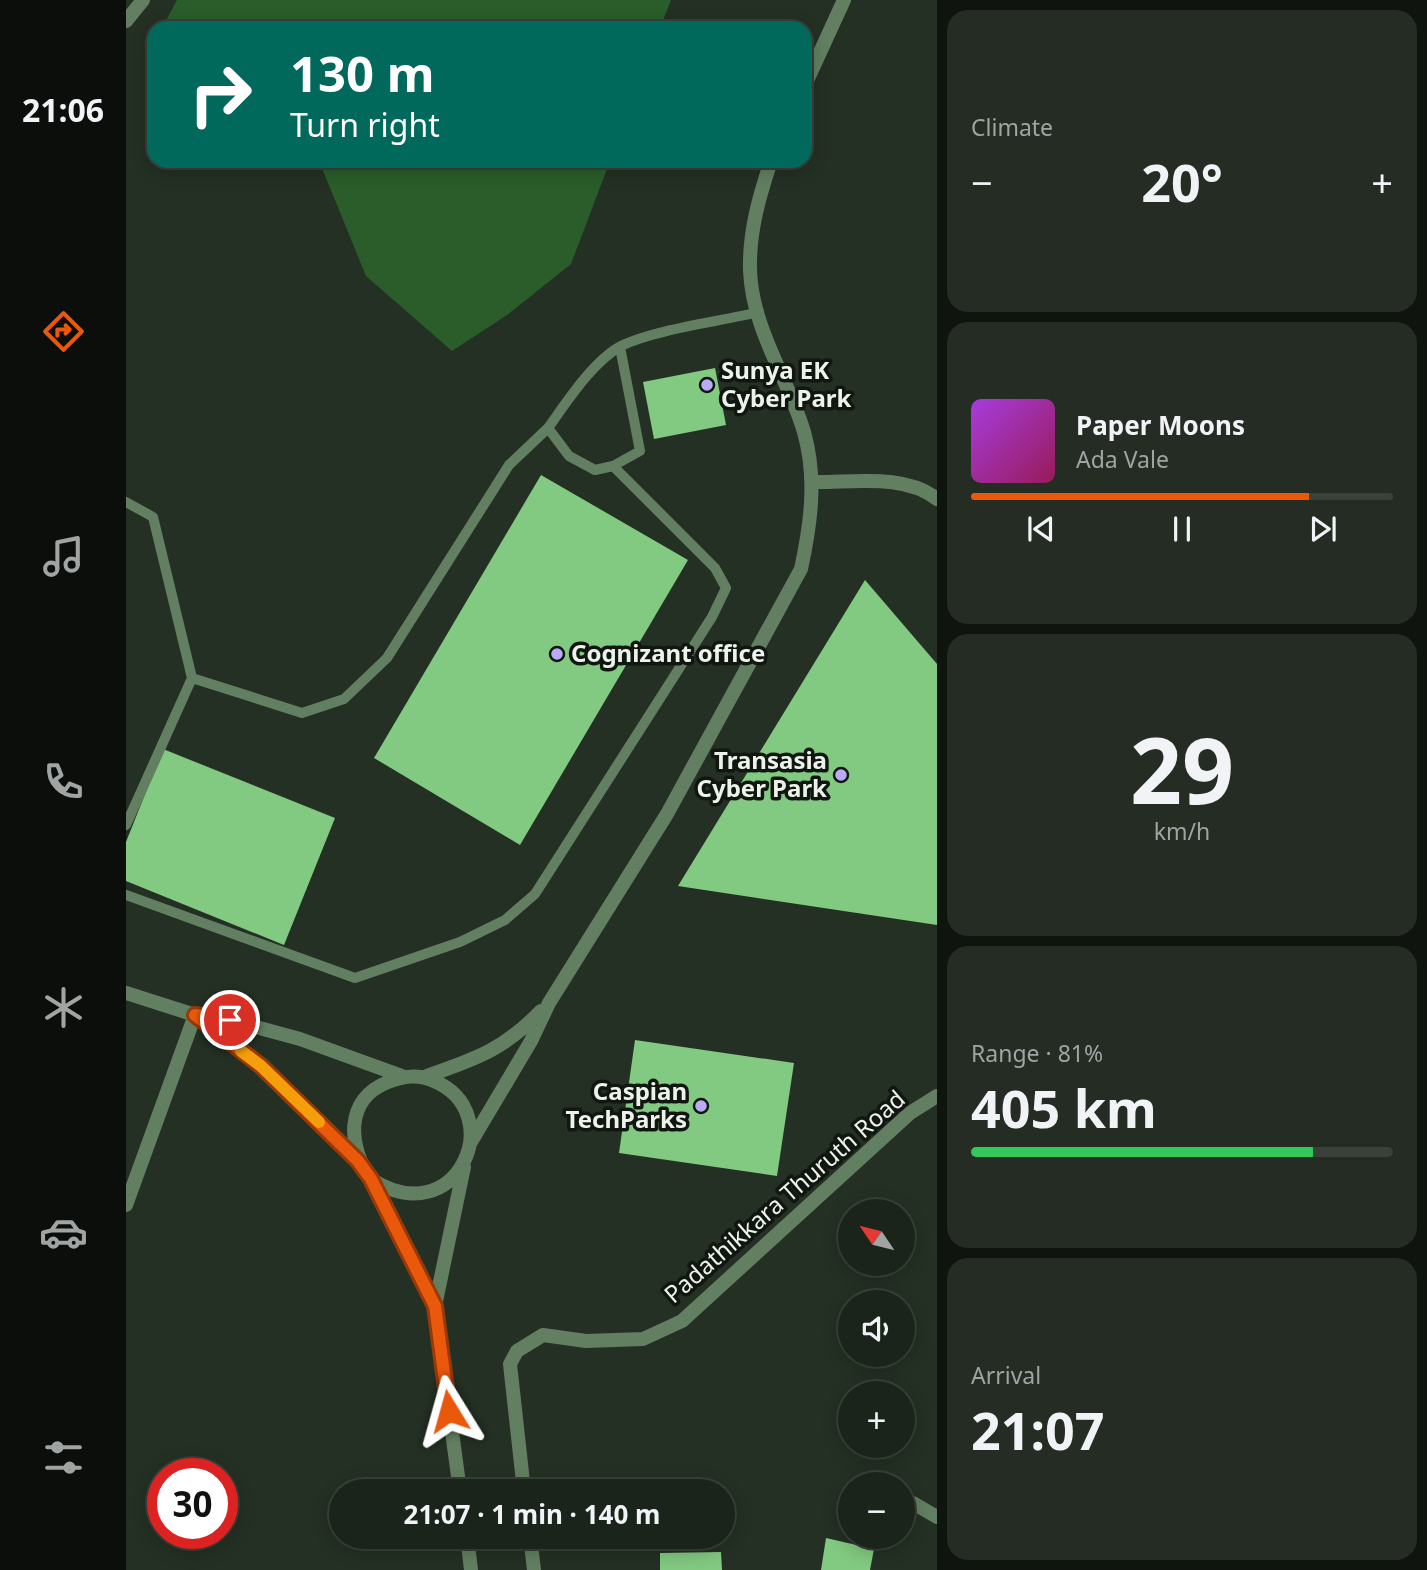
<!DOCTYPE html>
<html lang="en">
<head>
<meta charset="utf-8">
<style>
  :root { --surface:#1b241b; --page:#242c24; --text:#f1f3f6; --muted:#a0a4a3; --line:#39413a; --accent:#ea580c }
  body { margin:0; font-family:"Noto Sans",sans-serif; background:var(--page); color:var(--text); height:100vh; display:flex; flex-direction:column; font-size:26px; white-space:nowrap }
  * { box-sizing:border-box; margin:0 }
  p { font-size:23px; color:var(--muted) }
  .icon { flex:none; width:38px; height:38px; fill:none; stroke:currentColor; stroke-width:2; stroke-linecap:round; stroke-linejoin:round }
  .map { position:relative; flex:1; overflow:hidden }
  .side { display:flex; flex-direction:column; gap:10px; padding:10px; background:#0f140f; width:490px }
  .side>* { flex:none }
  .banner { position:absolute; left:21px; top:21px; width:665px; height:147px; border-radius:21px; box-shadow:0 4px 18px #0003,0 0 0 2px var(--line); background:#00695c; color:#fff; overflow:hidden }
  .needle { width:46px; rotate:305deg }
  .controls { position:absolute; left:712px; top:1199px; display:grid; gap:14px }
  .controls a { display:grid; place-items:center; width:77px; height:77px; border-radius:50%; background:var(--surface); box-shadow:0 4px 18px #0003,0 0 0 2px var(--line); font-size:35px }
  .speed { position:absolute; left:21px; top:1458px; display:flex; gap:14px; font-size:35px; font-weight:700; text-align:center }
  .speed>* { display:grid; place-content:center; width:91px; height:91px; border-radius:50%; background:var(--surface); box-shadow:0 4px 18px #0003,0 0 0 2px var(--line); line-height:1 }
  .speed .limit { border:10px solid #d22; background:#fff; color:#111 }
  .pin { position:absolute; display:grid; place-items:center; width:60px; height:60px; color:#fff; margin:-30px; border:4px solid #fff; border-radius:50%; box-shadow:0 2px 7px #0007 }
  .me { position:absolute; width:77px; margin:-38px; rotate:352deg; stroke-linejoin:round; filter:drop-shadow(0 0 5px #0008) }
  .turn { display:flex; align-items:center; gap:24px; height:147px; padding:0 28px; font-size:32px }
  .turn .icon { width:91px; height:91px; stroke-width:2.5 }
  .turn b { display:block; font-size:49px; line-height:60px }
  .big { font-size:52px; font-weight:700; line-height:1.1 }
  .side .tile { flex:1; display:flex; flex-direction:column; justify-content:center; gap:10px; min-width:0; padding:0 24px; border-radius:21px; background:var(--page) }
  .side .dial { align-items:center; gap:0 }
  .dial b { font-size:91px; line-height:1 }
  .song { display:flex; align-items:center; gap:21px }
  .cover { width:84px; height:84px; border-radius:10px; background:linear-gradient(135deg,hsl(280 70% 55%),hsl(330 70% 35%)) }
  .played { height:7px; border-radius:4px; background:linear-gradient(90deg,var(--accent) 80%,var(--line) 80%) }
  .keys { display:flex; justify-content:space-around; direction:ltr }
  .heat { display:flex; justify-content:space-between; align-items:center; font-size:38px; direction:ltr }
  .charge { height:10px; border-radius:5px; background:linear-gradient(90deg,#34c759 81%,var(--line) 0) }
  .trip { position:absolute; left:203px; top:1479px; width:406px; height:70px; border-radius:35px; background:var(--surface); box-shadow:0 4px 18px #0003,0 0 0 2px var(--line); font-weight:700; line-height:70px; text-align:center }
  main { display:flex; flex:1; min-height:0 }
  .menu { display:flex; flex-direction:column; width:126px; justify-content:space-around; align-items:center; background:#0b0e0b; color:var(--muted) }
  .menu .icon { width:49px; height:49px }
  .menu .current { color:var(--accent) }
  .menu b { font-size:32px; color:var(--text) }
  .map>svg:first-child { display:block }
  .green { fill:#2a5d2a }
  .building { fill:#82c981 }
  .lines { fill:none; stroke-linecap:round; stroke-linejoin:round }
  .lane { stroke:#627f61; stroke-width:10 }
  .street { stroke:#627f61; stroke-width:14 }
  .route-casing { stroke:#983908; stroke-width:18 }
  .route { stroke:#ea580c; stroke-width:12 }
  .slow { stroke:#f59e0b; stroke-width:12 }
  .poi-dot { fill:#bbaaf6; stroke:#111611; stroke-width:2.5 }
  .labels { text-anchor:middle; stroke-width:7; stroke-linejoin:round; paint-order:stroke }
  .poi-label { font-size:24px; font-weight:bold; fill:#ebf3eb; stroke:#111611; text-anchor:start }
  .street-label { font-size:24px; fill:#ebf3eb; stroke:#111611 }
</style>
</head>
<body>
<main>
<nav class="menu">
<b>21:06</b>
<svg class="icon current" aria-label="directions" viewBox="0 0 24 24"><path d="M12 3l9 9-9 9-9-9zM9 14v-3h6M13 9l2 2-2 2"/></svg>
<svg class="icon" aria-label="music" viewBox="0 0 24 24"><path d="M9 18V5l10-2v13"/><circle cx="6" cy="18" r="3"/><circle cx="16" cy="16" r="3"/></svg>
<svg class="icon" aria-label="phone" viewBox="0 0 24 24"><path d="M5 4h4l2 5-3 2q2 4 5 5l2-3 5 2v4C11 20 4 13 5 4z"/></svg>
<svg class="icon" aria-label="climate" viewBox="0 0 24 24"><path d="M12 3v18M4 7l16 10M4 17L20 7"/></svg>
<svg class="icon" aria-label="car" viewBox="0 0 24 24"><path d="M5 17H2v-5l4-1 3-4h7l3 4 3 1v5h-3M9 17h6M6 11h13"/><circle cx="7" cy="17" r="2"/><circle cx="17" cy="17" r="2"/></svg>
<svg class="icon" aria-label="filters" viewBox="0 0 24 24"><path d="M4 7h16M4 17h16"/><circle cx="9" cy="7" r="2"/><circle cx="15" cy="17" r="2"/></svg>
</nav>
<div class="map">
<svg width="811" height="1570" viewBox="0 0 811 1570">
  <rect width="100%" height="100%" fill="#243024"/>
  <path class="green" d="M 51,0 L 545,0 L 534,28 L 42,28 L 38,24 Z
    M 193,161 L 484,161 L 445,264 L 381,315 L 326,351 L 240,276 Z"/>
  <path class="building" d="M 589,368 L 600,425 L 528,439 L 517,382 Z
    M 415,475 L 562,560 L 394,845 L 248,758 Z
    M 739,580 L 811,664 L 811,925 L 552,886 Z
    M 37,749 L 209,818 L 158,945 L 0,881 L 0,842 Z
    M 509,1040 L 668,1063 L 651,1176 L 493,1153 Z
    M 700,1538 L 748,1549 L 744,1570 L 695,1570 Z
    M 595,1552 L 596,1570 L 534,1570 L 534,1553 Z"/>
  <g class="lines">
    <path class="lane" d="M 494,347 L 514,451 L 487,466 L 469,470 L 443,456 L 422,428 C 440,403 467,361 495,346 C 526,330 596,321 633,312
      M 0,502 L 27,517 L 66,678 L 176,713 L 218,699 L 261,658 L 383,465 L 422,428
      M 0,825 L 66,678
      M 0,895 L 229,978 L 334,942 L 379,920 L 409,894 L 586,617 L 600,588 L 589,568 L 487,466"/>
    <path class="street" d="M 0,21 L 17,0
      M 679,85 L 718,0
      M 686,482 C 726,483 778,473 811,499
      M 0,993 L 69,1015 L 104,1020 L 174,1039 L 276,1076
      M 70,1016 L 135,1066 L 232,1161
      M 298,1077 C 349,1059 376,1051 415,1011
      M 345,1142 L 405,1041 L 423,1003 L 541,814 L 675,569 C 685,523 691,478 678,432 C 662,378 626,329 624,270 C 623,232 633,197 645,161
      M 245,1179 C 331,1235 384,1113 308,1081 C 292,1074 278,1076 262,1082 C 218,1099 222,1147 245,1179 L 309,1306
      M 0,1205 L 69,1015
      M 334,1491 L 309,1306 L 338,1167
      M 398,1491 L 384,1364 L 391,1351 L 417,1335 L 460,1341 L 517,1339 L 556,1321 L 784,1113 L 811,1096
      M 787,1503 L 811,1517
      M 341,1536 L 345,1570
      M 404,1536 L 408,1570"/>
  </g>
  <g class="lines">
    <g class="route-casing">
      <path id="route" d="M 104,1020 L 69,1015 L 135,1066 L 232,1161 L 245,1179 L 309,1306 L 323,1411"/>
    </g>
    <use href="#route" class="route"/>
    <path class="slow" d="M 115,1051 L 135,1066 L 193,1122"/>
  </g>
  <g class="poi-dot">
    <circle cx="581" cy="385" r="7"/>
    <circle cx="431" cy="654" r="7"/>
    <circle cx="715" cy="775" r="7"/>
    <circle cx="575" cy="1106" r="7"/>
  </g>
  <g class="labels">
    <g class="poi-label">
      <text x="595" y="379">Sunya EK<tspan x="595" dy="28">Cyber Park</tspan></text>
      <text x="445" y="662">Cognizant office</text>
      <text x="701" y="769" text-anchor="end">Transasia<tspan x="701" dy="28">Cyber Park</tspan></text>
      <text x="561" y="1100" text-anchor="end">Caspian<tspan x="561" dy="28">TechParks</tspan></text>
    </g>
    <g class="street-label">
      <text transform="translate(659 1197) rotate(-41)" y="8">Padathikkara Thuruth Road</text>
    </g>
  </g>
</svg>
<div class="controls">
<a><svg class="needle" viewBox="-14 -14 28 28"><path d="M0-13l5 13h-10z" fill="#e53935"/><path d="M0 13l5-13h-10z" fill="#a0a4a3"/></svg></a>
<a><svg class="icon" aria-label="sound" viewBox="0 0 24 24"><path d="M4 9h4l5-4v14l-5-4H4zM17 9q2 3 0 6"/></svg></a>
<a>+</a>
<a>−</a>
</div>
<div class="speed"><div class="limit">30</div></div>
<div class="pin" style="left:104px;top:1020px;background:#d93025"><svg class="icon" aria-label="arrive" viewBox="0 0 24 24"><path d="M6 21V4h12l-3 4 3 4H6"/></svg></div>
<svg class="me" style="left:323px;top:1411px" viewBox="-20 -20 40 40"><path d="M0-17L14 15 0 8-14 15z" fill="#ea580c" stroke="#fff" stroke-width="4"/></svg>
<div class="trip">21:07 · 1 min · 140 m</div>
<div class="banner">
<div class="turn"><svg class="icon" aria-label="right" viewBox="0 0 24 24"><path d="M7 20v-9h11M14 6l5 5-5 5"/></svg><div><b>130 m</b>Turn right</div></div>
</div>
</div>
<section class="side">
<div class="tile"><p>Climate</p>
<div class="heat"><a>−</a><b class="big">20°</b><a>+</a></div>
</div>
<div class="tile">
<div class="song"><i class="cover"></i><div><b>Paper Moons</b><p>Ada Vale</p></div></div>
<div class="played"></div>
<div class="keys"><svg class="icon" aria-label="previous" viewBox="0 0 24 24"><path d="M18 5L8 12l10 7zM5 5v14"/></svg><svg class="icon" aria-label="pause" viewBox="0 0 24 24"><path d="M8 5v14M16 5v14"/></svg><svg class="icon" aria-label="next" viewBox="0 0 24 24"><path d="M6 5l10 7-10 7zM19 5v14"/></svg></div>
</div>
<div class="tile dial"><b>29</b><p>km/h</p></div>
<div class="tile"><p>Range · 81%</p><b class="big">405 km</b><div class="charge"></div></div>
<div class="tile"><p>Arrival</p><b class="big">21:07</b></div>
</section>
</main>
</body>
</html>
